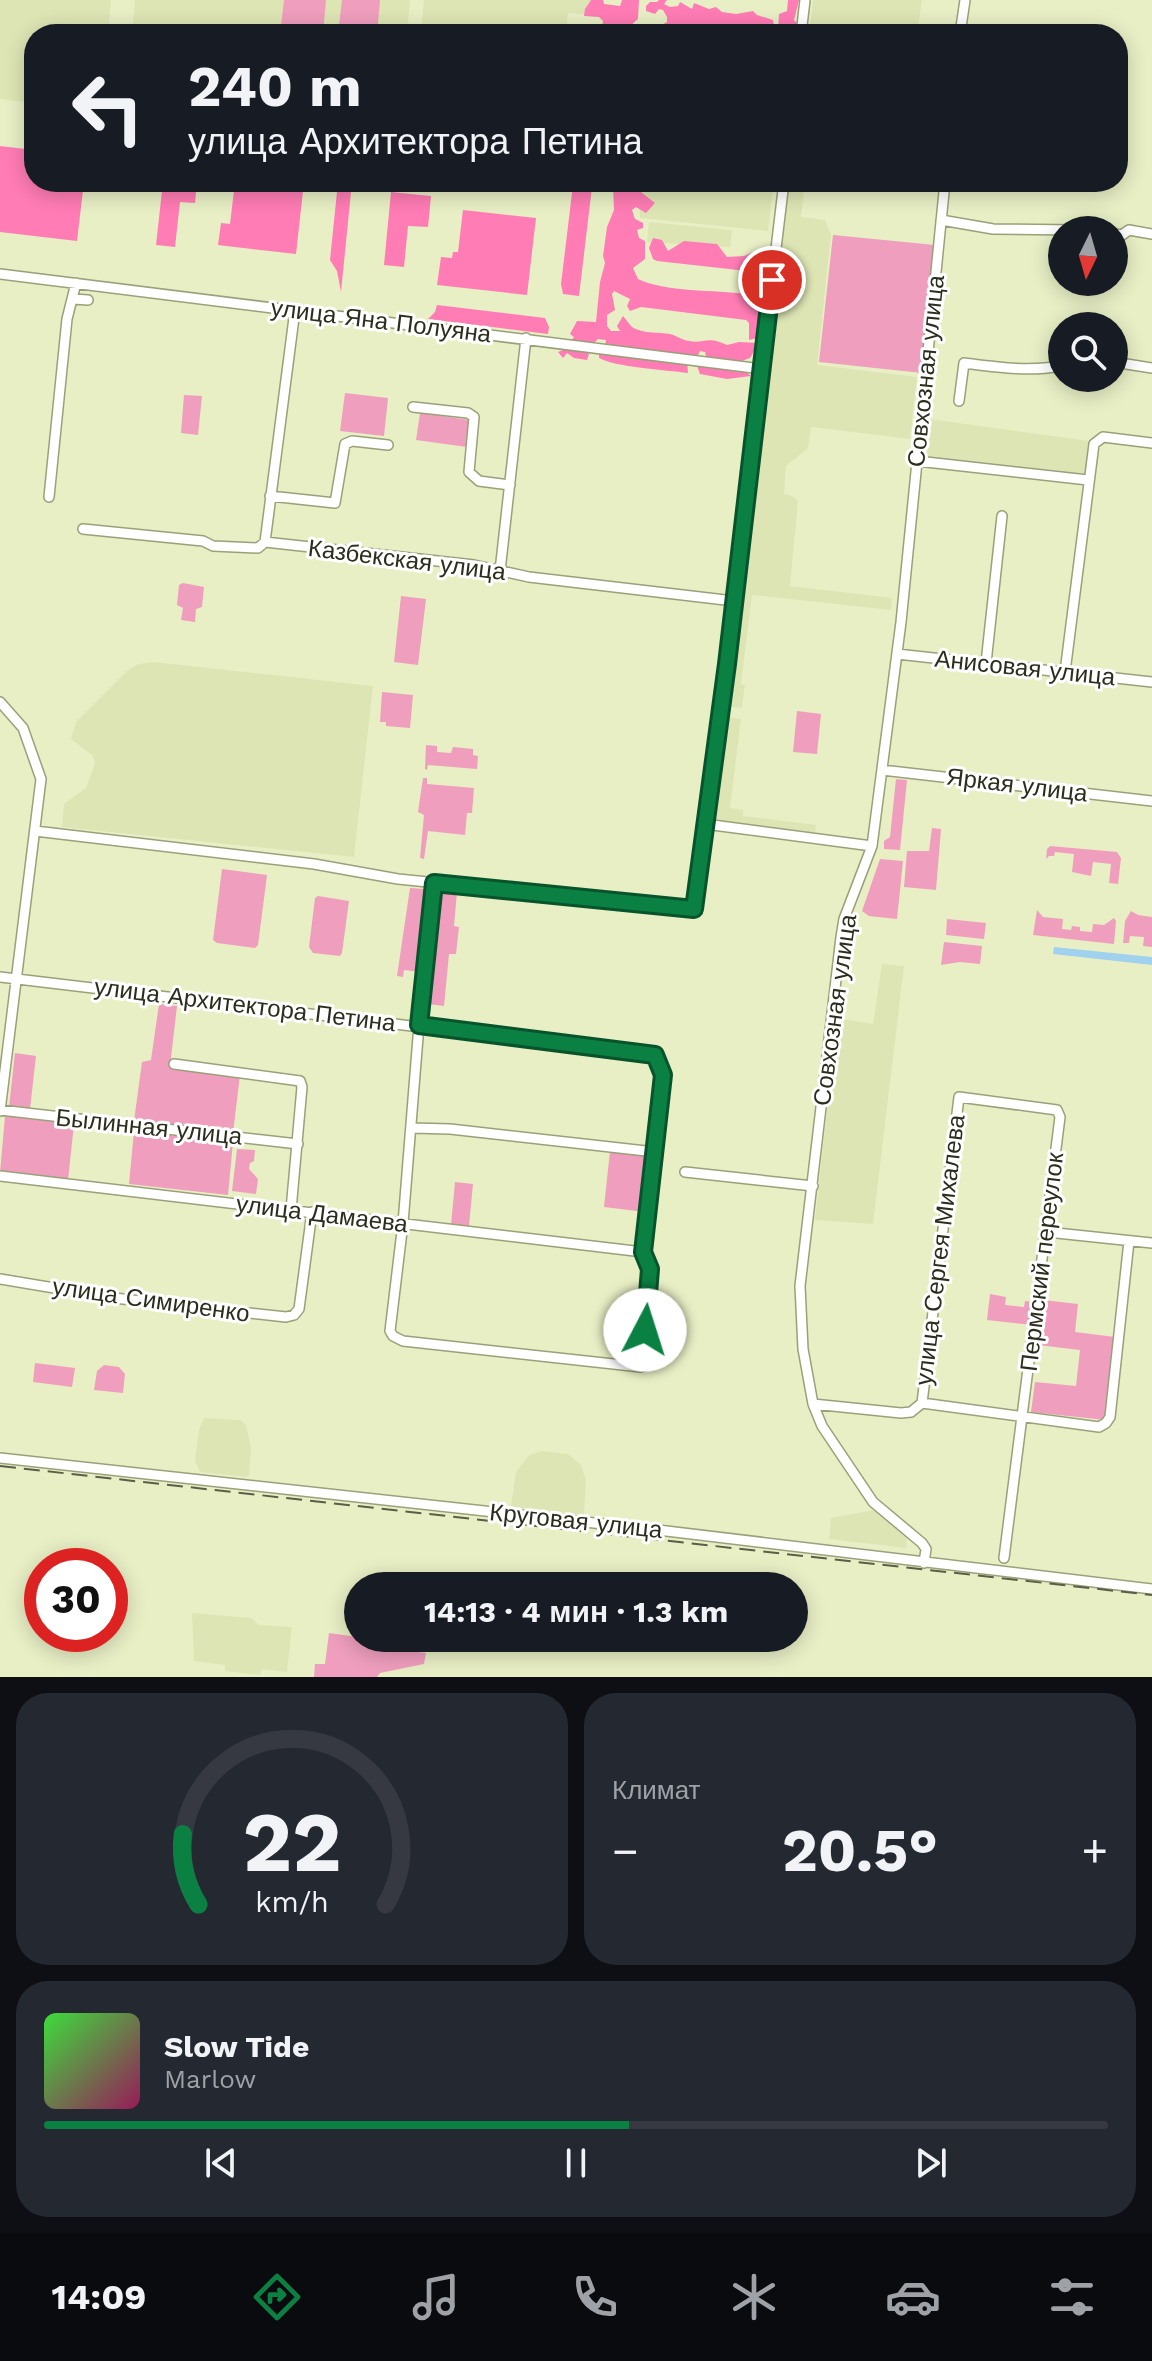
<!DOCTYPE html>
<html lang="ru">
<head>
<meta charset="utf-8">
<style>
  :root { --surface:#171b24; --page:#242831; --text:#f1f3f6; --muted:#9ea1a6; --line:#363941; --accent:#0b8043 }
  body { margin:0; font-family:"Work Sans",sans-serif; background:var(--page); color:var(--text); height:100vh; display:flex; flex-direction:column; font-size:30px; white-space:nowrap }
  * { box-sizing:border-box; margin:0 }
  p { font-size:26px; color:var(--muted) }
  .icon { flex:none; width:44px; height:44px; fill:none; stroke:currentColor; stroke-width:2; stroke-linecap:round; stroke-linejoin:round }
  .map { position:relative; height:1677px; overflow:hidden }
  .panel { display:flex; flex-direction:column; gap:16px; padding:16px; background:#0d0f14; flex:1 }
  .panel>* { flex:none }
  .banner { position:absolute; left:24px; top:24px; width:1104px; height:168px; border-radius:32px; box-shadow:0 4px 20px #0003; background:#171b24; color:var(--text); overflow:hidden }
  .needle { width:52px; rotate:185deg }
  .tools { position:absolute; left:1048px; top:216px; display:grid; gap:16px }
  .tools a { display:grid; place-items:center; width:80px; height:80px; border-radius:50%; background:var(--surface); box-shadow:0 4px 20px #0003; font-size:40px }
  .speed { position:absolute; left:24px; top:1548px; display:flex; gap:16px; font-size:40px; font-weight:700; text-align:center }
  .speed>* { display:grid; place-content:center; width:104px; height:104px; border-radius:50%; background:var(--surface); box-shadow:0 4px 20px #0003; line-height:1 }
  .speed .limit { border:12px solid #d22; background:#fff; color:#111 }
  .pin { position:absolute; display:grid; place-items:center; width:68px; height:68px; color:#fff; margin:-34px; border:4px solid #fff; border-radius:50%; box-shadow:0 2px 8px #0007 }
  .me { position:absolute; width:88px; margin:-44px; rotate:5deg; stroke-linejoin:round; filter:drop-shadow(0 0 6px #0008) }
  .turn { display:flex; align-items:center; gap:28px; height:168px; padding:0 32px; font-size:36px }
  .turn .icon { width:104px; height:104px; stroke-width:2.5 }
  .turn b { display:block; font-size:56px; line-height:68px }
  .big { font-size:60px; font-weight:700; line-height:1.1 }
  .panel .card { flex:1; display:flex; flex-direction:column; justify-content:center; gap:12px; min-width:0; padding:0 28px; border-radius:32px; background:var(--page) }
  .panel .dial { align-items:center; gap:0 }
  .dial svg { height:208px; overflow:visible; fill:none; stroke:var(--line); stroke-width:7; stroke-linecap:round; text-anchor:middle }
  .dial text { fill:var(--text); stroke:none }
  .song { display:flex; align-items:center; gap:24px }
  .cover { width:96px; height:96px; border-radius:12px; background:linear-gradient(135deg,hsl(120 70% 55%),hsl(330 70% 35%)) }
  .played { height:8px; border-radius:4px; background:linear-gradient(90deg,var(--accent) 55%,var(--line) 55%) }
  .keys { display:flex; justify-content:space-around; direction:ltr }
  .heat { display:flex; justify-content:space-between; align-items:center; font-size:44px; direction:ltr }
  .panel .tiles { flex:1; display:grid; gap:16px; grid-template-columns:1fr 1fr }
  .card:last-child { grid-column:span 2 }
  .trip { position:absolute; left:344px; top:1572px; width:464px; height:80px; border-radius:40px; background:var(--surface); box-shadow:0 4px 20px #0003; font-weight:700; line-height:80px; text-align:center }
  .dock { display:flex; height:128px; justify-content:space-around; align-items:center; background:#090b0e; color:var(--muted) }
  .dock .icon { width:56px; height:56px }
  .dock .selected { color:var(--accent) }
  .dock b { font-size:36px; color:var(--text) }
  .map>svg:first-child { display:block }
  .built { fill:#dee5b4 }
  .green { fill:#ef9ebd }
  .forest { fill:#ff7cb4 }
  .water { fill:#a0d2f0 }
  .lines { fill:none; stroke-linecap:round; stroke-linejoin:round }
  .minor-casing { stroke:#9aa079; stroke-width:12 }
  .minor { stroke:#fff; stroke-width:9 }
  .rail { stroke:#5b5e47; stroke-width:2; stroke-dasharray:16 8; stroke-linecap:butt }
  .route-casing { stroke:#07532c; stroke-width:20 }
  .route { stroke:#0b8043; stroke-width:14 }
  .labels { text-anchor:middle; stroke-width:6; stroke-linejoin:round; paint-order:stroke }
  .street-label { font-size:24px; fill:#2b2d1d; stroke:#fff }
</style>
</head>
<body>
<div class="map">
<svg width="1152" height="1677" viewBox="0 0 1152 1677">
  <rect width="100%" height="100%" fill="#e8efc5"/>
  <path class="built" d="M 0,0 L 111,0 L 108,34 L 34,34 L 34,103 L 0,99 Z
    M 135,0 L 410,0 L 407,34 L 132,34 Z
    M 424,0 L 594,0 L 592,15 L 568,13 L 566,34 L 421,34 Z
    M 813,0 L 922,0 L 917,34 L 809,34 Z
    M 638,182 L 774,182 L 768,231 L 640,218 Z
    M 789,182 L 805,182 L 801,217 L 825,220 L 831,235 L 817,365 L 917,377 L 910,439 L 811,427 L 808,448 L 786,466 L 784,494 L 792,496 L 798,501 L 790,586 L 892,598 L 891,610 L 752,595 L 741,684 L 745,685 L 742,708 L 722,706 L 762,369 L 769,359 Z
    M 649,222 L 732,230 L 730,247 L 647,242 Z
    M 930,419 L 1089,441 L 1085,475 L 926,459 Z
    M 154,662 L 373,686 L 354,857 L 62,827 L 64,804 L 86,788 L 95,763 L 93,756 L 71,739 L 76,722 L 128,670 L 138,664 Z
    M 720,716 L 741,719 L 730,808 L 743,810 L 743,816 L 816,825 L 814,839 L 705,824 Z
    M 882,964 L 904,966 L 873,1224 L 815,1220 L 837,1018 L 873,1024 Z
    M 204,1418 L 241,1420 L 246,1425 L 251,1448 L 249,1475 L 247,1477 L 200,1472 L 195,1461 L 199,1430 Z
    M 542,1451 L 568,1454 L 581,1465 L 586,1480 L 584,1516 L 511,1507 L 516,1472 L 529,1455 Z
    M 874,1510 L 907,1537 L 906,1548 L 829,1539 L 831,1518 Z
    M 192,1613 L 251,1618 L 259,1625 L 292,1627 L 287,1672 L 262,1669 L 260,1675 L 232,1672 L 225,1671 L 225,1665 L 194,1661 Z"/>
  <path class="green" d="M 284,0 L 326,0 L 323,34 L 280,34 Z
    M 342,0 L 380,0 L 377,34 L 338,34 Z
    M 833,235 L 935,245 L 922,373 L 819,362 Z
    M 345,393 L 388,398 L 384,436 L 340,431 Z
    M 184,395 L 202,396 L 198,435 L 181,433 Z
    M 420,413 L 470,420 L 467,447 L 416,440 Z
    M 183,583 L 204,587 L 202,607 L 196,609 L 195,622 L 181,620 L 183,608 L 177,605 L 179,585 Z
    M 401,596 L 426,599 L 418,665 L 394,662 Z
    M 382,692 L 413,695 L 410,728 L 386,726 L 386,722 L 380,722 Z
    M 797,711 L 821,714 L 817,754 L 793,752 Z
    M 426,745 L 437,746 L 437,752 L 451,753 L 453,747 L 473,749 L 473,755 L 478,756 L 477,769 L 428,765 L 427,770 L 425,769 Z
    M 423,778 L 427,778 L 427,784 L 474,788 L 472,813 L 467,813 L 465,835 L 428,831 L 424,859 L 420,858 L 424,815 L 418,812 Z
    M 896,779 L 907,780 L 900,850 L 884,849 L 884,841 L 890,837 Z
    M 932,828 L 941,829 L 936,890 L 904,887 L 907,851 L 929,851 Z
    M 1050,846 L 1117,852 L 1121,858 L 1118,884 L 1109,883 L 1111,864 L 1093,862 L 1091,876 L 1072,872 L 1074,854 L 1055,852 L 1054,856 L 1049,856 L 1046,859 L 1047,849 Z
    M 880,859 L 903,861 L 897,919 L 869,916 L 862,911 Z
    M 222,869 L 267,875 L 258,945 L 255,948 L 217,943 L 213,940 Z
    M 410,888 L 425,889 L 429,892 L 421,972 L 404,970 L 403,977 L 397,976 Z
    M 441,891 L 457,892 L 454,926 L 459,927 L 456,954 L 449,954 L 444,1006 L 428,1004 L 439,894 Z
    M 318,896 L 349,901 L 342,953 L 340,956 L 313,953 L 309,947 L 315,898 Z
    M 1037,910 L 1043,917 L 1063,919 L 1062,929 L 1071,930 L 1072,926 L 1080,927 L 1080,931 L 1092,932 L 1093,924 L 1104,925 L 1114,918 L 1116,921 L 1114,944 L 1033,935 Z
    M 1131,911 L 1138,915 L 1152,917 L 1152,947 L 1143,946 L 1144,937 L 1130,936 L 1129,943 L 1123,943 L 1125,921 Z
    M 947,919 L 986,923 L 984,939 L 946,935 Z
    M 944,942 L 982,946 L 980,964 L 960,962 L 941,965 Z
    M 159,1004 L 177,1006 L 170,1066 L 240,1075 L 233,1133 L 134,1121 L 142,1062 L 151,1060 Z
    M 15,1053 L 36,1056 L 30,1109 L 9,1107 Z
    M 5,1116 L 74,1124 L 68,1180 L 0,1173 Z
    M 134,1131 L 233,1142 L 228,1195 L 129,1184 Z
    M 237,1149 L 255,1150 L 254,1161 L 250,1163 L 249,1169 L 258,1179 L 256,1194 L 232,1191 Z
    M 610,1151 L 651,1156 L 645,1212 L 604,1207 Z
    M 455,1182 L 473,1184 L 469,1226 L 451,1225 Z
    M 990,1294 L 1006,1297 L 1005,1305 L 1024,1307 L 1025,1301 L 1035,1302 L 1032,1325 L 987,1320 Z
    M 1043,1300 L 1078,1304 L 1075,1332 L 1115,1337 L 1105,1420 L 1031,1412 L 1035,1382 L 1076,1386 L 1080,1350 L 1038,1345 Z
    M 35,1363 L 75,1368 L 72,1387 L 33,1382 Z
    M 104,1365 L 119,1367 L 125,1374 L 123,1393 L 94,1390 L 97,1371 Z
    M 329,1633 L 365,1638 L 364,1645 L 426,1653 L 424,1664 L 380,1673 L 377,1677 L 314,1677 L 315,1664 L 325,1664 Z"/>
  <path class="forest" d="M 591,0 L 603,0 L 604,4 L 620,6 L 622,0 L 639,0 L 638,19 L 630,26 L 629,34 L 601,34 L 603,21 L 599,17 L 584,16 L 585,9 Z
    M 659,0 L 667,0 L 664,4 L 670,7 L 678,6 L 680,2 L 692,9 L 694,3 L 709,9 L 716,7 L 722,12 L 736,14 L 753,11 L 757,15 L 773,20 L 775,31 L 778,30 L 779,14 L 787,11 L 788,0 L 799,0 L 794,20 L 799,26 L 796,30 L 792,29 L 792,34 L 737,34 L 676,27 L 668,34 L 657,34 L 658,27 L 667,22 L 667,17 L 663,10 L 659,9 L 655,14 L 646,11 L 646,6 L 650,2 L 657,2 Z
    M 0,146 L 34,150 L 34,182 L 84,182 L 77,241 L 0,232 Z
    M 163,182 L 197,182 L 195,203 L 180,202 L 175,247 L 156,245 Z
    M 235,182 L 304,182 L 296,254 L 218,245 L 221,223 L 230,224 Z
    M 338,182 L 352,182 L 341,292 L 337,271 L 330,260 Z
    M 609,182 L 628,182 L 655,203 L 646,213 L 636,207 L 632,210 L 635,219 L 643,223 L 643,228 L 637,230 L 639,238 L 645,241 L 645,259 L 633,268 L 638,279 C 664,292 716,290 747,294 L 752,293 L 756,277 L 758,280 L 755,286 L 756,292 L 768,285 L 761,337 L 749,340 L 749,323 L 746,320 L 641,307 L 630,311 L 627,306 L 630,299 L 614,291 L 612,294 L 615,310 L 607,315 L 607,326 L 611,331 L 620,331 L 617,326 L 623,316 C 626,319 628,323 631,326 C 640,334 659,332 670,334 C 677,336 682,340 689,341 C 704,344 707,335 727,345 L 739,342 L 759,343 L 750,358 L 736,363 L 751,376 L 727,379 L 700,374 L 697,366 L 707,361 L 705,352 L 700,351 L 695,361 L 687,361 L 688,373 C 666,370 614,367 599,358 L 599,348 L 605,347 L 606,340 L 598,339 L 585,351 L 589,354 L 587,360 L 574,358 L 567,353 L 563,358 L 558,352 L 565,349 L 574,337 L 570,334 L 577,321 L 596,322 L 600,282 L 605,263 L 603,256 L 607,227 L 614,210 L 613,186 Z
    M 573,185 L 592,187 L 579,296 L 563,294 L 561,284 Z
    M 391,192 L 431,196 L 428,227 L 408,226 L 404,267 L 384,265 Z
    M 463,210 L 536,218 L 527,295 L 437,285 L 441,257 L 452,258 L 453,252 L 458,252 Z
    M 653,238 L 662,240 L 668,251 L 684,241 L 717,244 L 727,257 L 744,256 L 762,248 L 771,250 L 772,269 L 767,276 L 760,269 L 747,271 L 657,261 L 653,259 L 649,248 Z
    M 437,305 L 545,318 L 549,327 L 548,334 L 428,319 L 435,312 Z"/>
  <path class="water" d="M 1054,947 L 1152,957 L 1152,965 L 1053,954 Z"/>
  <g class="lines">
    <g class="minor-casing">
      <path id="minor" d="M 801,34 L 805,0
        M 960,34 L 965,0
        M 941,220 L 993,229 L 1076,230
        M 1114,234 L 1122,235 L 1129,230 L 1152,234
        M 0,274 L 762,369
        M 73,299 L 88,300
        M 1114,362 L 1152,368
        M 959,401 L 964,363 C 996,367 1028,372 1060,366 L 1062,360
        M 413,407 L 468,413 L 474,417 L 469,472 L 479,481 L 510,485
        M 917,461 L 1088,480
        M 270,496 L 335,503 L 345,444 L 352,441 L 388,445
        M 49,497 L 67,319 L 76,283
        M 83,529 L 203,541 L 213,546 L 258,548 L 265,542 L 474,565 L 529,577 L 734,601
        M 265,542 L 295,310
        M 500,571 L 526,338
        M 897,654 L 1152,682
        M 986,663 L 1002,516
        M 1065,672 L 1094,444 L 1103,437 L 1152,443
        M 0,702 L 23,728 L 41,779 L 0,1111
        M 882,770 L 1152,801
        M 705,824 L 872,846
        M 35,831 L 314,864 L 398,879 L 694,909 L 721,706 L 784,182
        M 0,977 L 655,1055 L 663,1075 L 643,1252 L 650,1269 L 641,1367 L 403,1341 L 393,1336 L 390,1331 L 403,1223 L 419,1025 L 434,883
        M 174,1064 L 300,1081 L 302,1087 L 291,1210
        M 0,1110 L 298,1144
        M 412,1128 L 450,1129 L 655,1152
        M 685,1172 L 813,1186
        M 0,1176 L 643,1252
        M 1047,1232 L 1152,1243
        M 0,1279 L 114,1298 L 286,1317 L 294,1315 L 299,1309 L 312,1212
        M 922,1403 L 959,1097 L 1057,1110 L 1060,1117 L 1004,1558
        M 922,1403 L 1099,1427 L 1106,1423 L 1110,1417 L 1129,1241
        M 813,1404 L 901,1413 L 911,1412 L 922,1403
        M 0,1458 L 658,1530 L 1152,1589
        M 924,1563 L 926,1549 L 922,1543 L 873,1502 L 822,1426 L 813,1404 L 803,1349 L 800,1286 L 841,937 L 844,919 L 872,846 L 901,622 L 945,182"/>
    </g>
    <use href="#minor" class="minor"/>
    <path class="rail" d="M 0,1466 L 1152,1595"/>
  </g>
  <g class="lines">
    <g class="route-casing">
      <path id="route" d="M 645,1330 L 650,1269 L 643,1252 L 663,1075 L 655,1055 L 419,1025 L 434,883 L 694,909 L 727,664 L 772,280"/>
    </g>
    <use href="#route" class="route"/>
  </g>
  <g class="labels">
    <g class="street-label">
      <text transform="translate(381 321) rotate(7)" y="8">улица Яна Полуяна</text>
      <text transform="translate(926 371) rotate(-84)" y="8">Совхозная улица</text>
      <text transform="translate(407 560) rotate(7)" y="8">Казбекская улица</text>
      <text transform="translate(1025 668) rotate(6)" y="8">Анисовая улица</text>
      <text transform="translate(1017 785) rotate(7)" y="8">Яркая улица</text>
      <text transform="translate(245 1005) rotate(7)" y="8">улица Архитектора Петина</text>
      <text transform="translate(835 1010) rotate(-82)" y="8">Совхозная улица</text>
      <text transform="translate(149 1127) rotate(6)" y="8">Былинная улица</text>
      <text transform="translate(322 1214) rotate(7)" y="8">улица Дамаева</text>
      <text transform="translate(940 1250) rotate(-83)" y="8">улица Сергея Михалева</text>
      <text transform="translate(1042 1262) rotate(-83)" y="8">Пермский переулок</text>
      <text transform="translate(151 1300) rotate(8)" y="8">улица Симиренко</text>
      <text transform="translate(576 1521) rotate(6)" y="8">Круговая улица</text>
    </g>
  </g>
</svg>
<div class="tools">
<a><svg class="needle" viewBox="-14 -14 28 28"><path d="M0-13l5 13h-10z" fill="#e53935"/><path d="M0 13l5-13h-10z" fill="#9ea1a6"/></svg></a>
<a><svg class="icon" aria-label="search" viewBox="0 0 24 24"><circle cx="10" cy="10" r="6"/><path d="M15 15l6 6"/></svg></a>
</div>
<div class="speed"><div class="limit">30</div></div>
<div class="pin" style="left:772px;top:280px;background:#d93025"><svg class="icon" aria-label="arrive" viewBox="0 0 24 24"><path d="M6 21V4h12l-3 4 3 4H6"/></svg></div>
<svg class="me" style="left:645px;top:1330px" viewBox="-20 -20 40 40"><circle r="19" fill="#fff"/><path d="M0-13L10 11 0 6-10 11z" fill="#0b8043"/></svg>
<div class="trip">14:13 · 4 мин · 1.3 km</div>
<div class="banner">
<div class="turn"><svg class="icon" aria-label="left" viewBox="0 0 24 24"><path d="M17 20v-9H6M10 6l-5 5 5 5"/></svg><div><b>240 m</b>улица Архитектора Петина</div></div>
</div>
</div>
<section class="panel">
<div class="tiles">
<div class="card dial"><svg viewBox="0 0 100 80">
<path d="M14 69A42 42 0 1 1 86 69"/>
<path d="M14 69A42 42 0 0 1 8 42" stroke="#0b8043"/>
<text x="50" y="56" font-size="32" font-weight="700">22</text>
<text x="50" y="72" font-size="11">km/h</text>
</svg></div>
<div class="card"><p>Климат</p>
<div class="heat"><a>−</a><b class="big">20.5°</b><a>+</a></div>
</div>
<div class="card">
<div class="song"><i class="cover"></i><div><b>Slow Tide</b><p>Marlow</p></div></div>
<div class="played"></div>
<div class="keys"><svg class="icon" aria-label="previous" viewBox="0 0 24 24"><path d="M18 5L8 12l10 7zM5 5v14"/></svg><svg class="icon" aria-label="pause" viewBox="0 0 24 24"><path d="M8 5v14M16 5v14"/></svg><svg class="icon" aria-label="next" viewBox="0 0 24 24"><path d="M6 5l10 7-10 7zM19 5v14"/></svg></div>
</div>
</div>
</section>
<nav class="dock">
<b>14:09</b>
<svg class="icon selected" aria-label="directions" viewBox="0 0 24 24"><path d="M12 3l9 9-9 9-9-9zM9 14v-3h6M13 9l2 2-2 2"/></svg>
<svg class="icon" aria-label="music" viewBox="0 0 24 24"><path d="M9 18V5l10-2v13"/><circle cx="6" cy="18" r="3"/><circle cx="16" cy="16" r="3"/></svg>
<svg class="icon" aria-label="phone" viewBox="0 0 24 24"><path d="M5 4h4l2 5-3 2q2 4 5 5l2-3 5 2v4C11 20 4 13 5 4z"/></svg>
<svg class="icon" aria-label="climate" viewBox="0 0 24 24"><path d="M12 3v18M4 7l16 10M4 17L20 7"/></svg>
<svg class="icon" aria-label="car" viewBox="0 0 24 24"><path d="M5 17H2v-5l4-1 3-4h7l3 4 3 1v5h-3M9 17h6M6 11h13"/><circle cx="7" cy="17" r="2"/><circle cx="17" cy="17" r="2"/></svg>
<svg class="icon" aria-label="filters" viewBox="0 0 24 24"><path d="M4 7h16M4 17h16"/><circle cx="9" cy="7" r="2"/><circle cx="15" cy="17" r="2"/></svg>
</nav>
</body>
</html>
